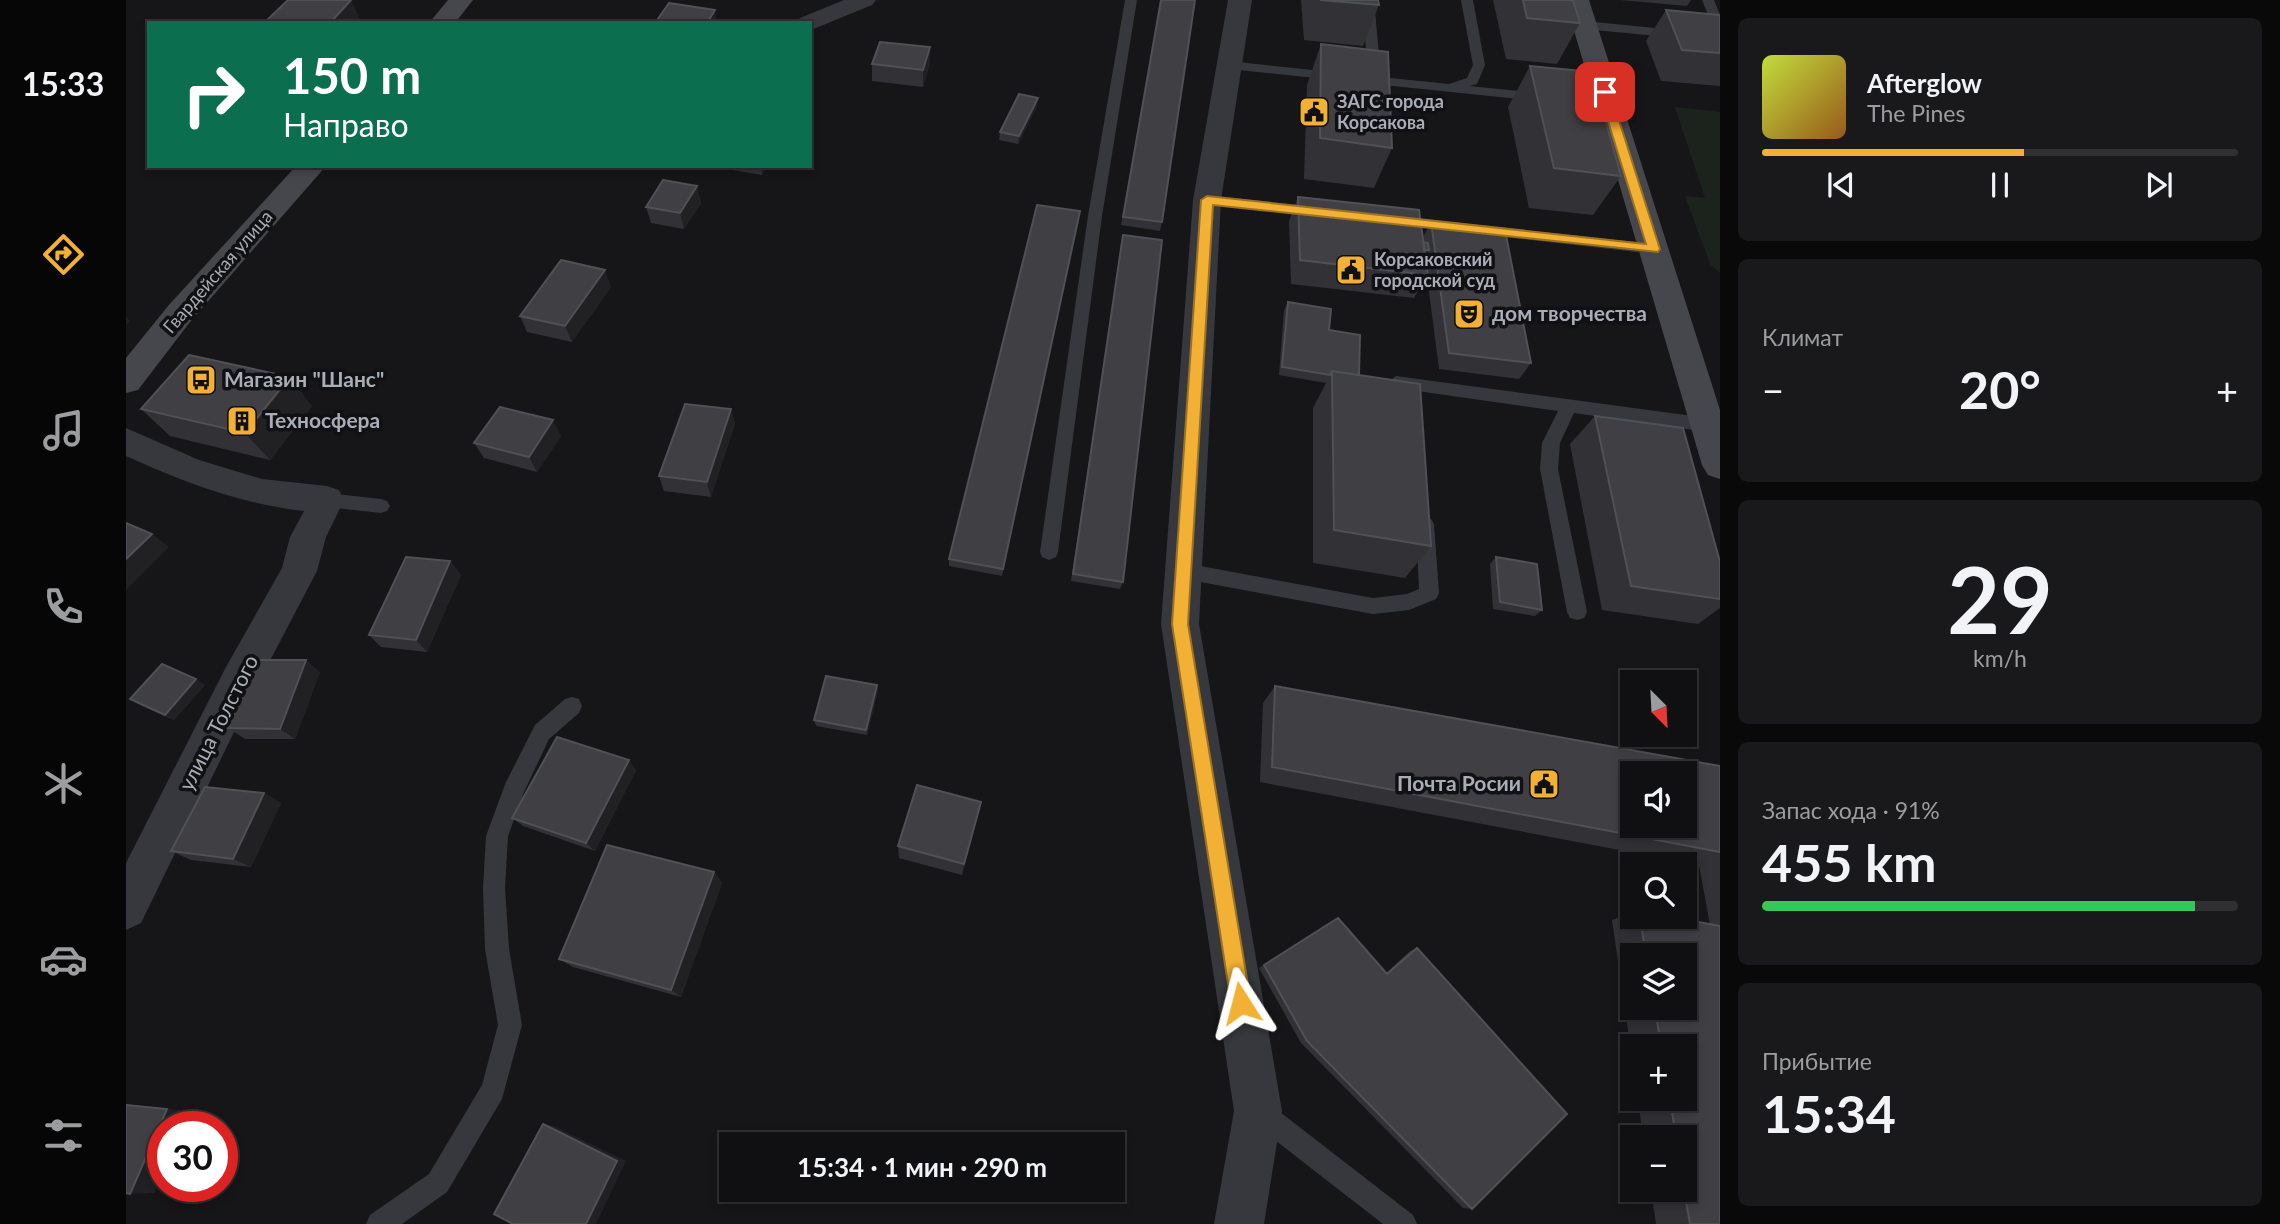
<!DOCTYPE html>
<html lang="ru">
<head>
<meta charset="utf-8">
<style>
  :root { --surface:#101012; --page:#19191b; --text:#f1f3f6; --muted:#9c9d9f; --line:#303032; --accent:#f2b134 }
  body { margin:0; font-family:Lato,sans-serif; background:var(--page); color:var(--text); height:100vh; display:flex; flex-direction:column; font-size:26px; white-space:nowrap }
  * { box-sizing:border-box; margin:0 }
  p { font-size:23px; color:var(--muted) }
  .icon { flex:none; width:38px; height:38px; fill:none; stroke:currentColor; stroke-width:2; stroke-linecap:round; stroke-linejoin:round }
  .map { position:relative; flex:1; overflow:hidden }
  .panel { display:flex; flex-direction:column; gap:18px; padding:18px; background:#09090a; width:560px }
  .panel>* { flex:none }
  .guide { position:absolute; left:21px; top:21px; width:665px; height:147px; border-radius:0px; box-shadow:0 4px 10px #0003,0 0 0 2px var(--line); background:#0b6e4f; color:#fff; overflow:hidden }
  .needle { width:46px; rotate:156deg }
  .buttons { position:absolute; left:1494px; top:670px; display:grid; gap:14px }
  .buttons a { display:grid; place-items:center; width:77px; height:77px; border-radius:0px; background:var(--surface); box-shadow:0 4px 10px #0003,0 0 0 2px var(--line); font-size:35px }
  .speed { position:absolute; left:21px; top:1111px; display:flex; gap:14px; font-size:35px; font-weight:700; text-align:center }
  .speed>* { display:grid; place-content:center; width:91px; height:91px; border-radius:50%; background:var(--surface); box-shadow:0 4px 10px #0003,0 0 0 2px var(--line); line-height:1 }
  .speed .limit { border:10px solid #d22; background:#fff; color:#111 }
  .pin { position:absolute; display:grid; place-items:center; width:60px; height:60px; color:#fff; margin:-30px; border-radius:14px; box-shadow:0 4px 10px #0006 }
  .me { position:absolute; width:77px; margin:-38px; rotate:351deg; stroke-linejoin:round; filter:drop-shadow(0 0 5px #0008) }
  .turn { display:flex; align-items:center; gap:24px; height:147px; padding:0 21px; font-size:32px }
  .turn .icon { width:91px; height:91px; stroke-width:2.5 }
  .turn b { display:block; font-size:49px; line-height:60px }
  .big { font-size:52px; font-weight:700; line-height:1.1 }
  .panel .tile { flex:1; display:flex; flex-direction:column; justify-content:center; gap:10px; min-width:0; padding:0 24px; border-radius:10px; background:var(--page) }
  .panel .dial { align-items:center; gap:0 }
  .dial b { font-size:91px; line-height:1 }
  .song { display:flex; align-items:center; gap:21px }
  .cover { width:84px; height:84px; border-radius:10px; background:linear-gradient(135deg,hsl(70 70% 55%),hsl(30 70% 35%)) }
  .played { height:7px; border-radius:4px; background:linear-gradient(90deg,var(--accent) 55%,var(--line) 55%) }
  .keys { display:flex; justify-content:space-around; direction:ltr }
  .heat { display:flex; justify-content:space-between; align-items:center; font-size:38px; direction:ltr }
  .charge { height:10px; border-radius:5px; background:linear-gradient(90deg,#34c759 91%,var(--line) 0) }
  .trip { position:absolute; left:593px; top:1132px; width:406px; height:70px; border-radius:0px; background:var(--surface); box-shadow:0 4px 10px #0003,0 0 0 2px var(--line); font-weight:700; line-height:70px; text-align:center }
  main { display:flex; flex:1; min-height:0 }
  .tab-bar { display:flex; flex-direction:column; width:126px; justify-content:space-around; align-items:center; background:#060607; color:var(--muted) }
  .tab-bar .icon { width:49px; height:49px }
  .tab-bar .current { color:var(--accent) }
  .tab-bar b { font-size:32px; color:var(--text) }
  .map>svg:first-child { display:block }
  .green { fill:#1c231d }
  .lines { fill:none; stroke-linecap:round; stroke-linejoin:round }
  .service { fill:#37383d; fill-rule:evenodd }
  .minor { fill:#37383d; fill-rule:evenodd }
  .secondary { fill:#45474d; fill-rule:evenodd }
  .wall { fill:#323236; fill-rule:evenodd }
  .shaded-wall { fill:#212124 }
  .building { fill:#3f3f44; stroke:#4f5156; stroke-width:2; fill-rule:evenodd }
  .route { fill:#f2b134; stroke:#9d7322; stroke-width:2 }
  .labels { text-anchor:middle; stroke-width:7; stroke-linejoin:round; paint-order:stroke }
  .far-poi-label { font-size:18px; font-weight:bold; fill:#a8adb8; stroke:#111113; text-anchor:start }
  .far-street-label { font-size:18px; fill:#a8adb8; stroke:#111113 }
  .poi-label { font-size:21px; font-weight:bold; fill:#a8adb8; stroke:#111113; text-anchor:start }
  .street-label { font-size:21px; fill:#a8adb8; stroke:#111113 }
</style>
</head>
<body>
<main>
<nav class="tab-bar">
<b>15:33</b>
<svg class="icon current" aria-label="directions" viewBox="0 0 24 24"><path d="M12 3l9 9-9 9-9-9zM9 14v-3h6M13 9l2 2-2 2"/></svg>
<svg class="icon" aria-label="music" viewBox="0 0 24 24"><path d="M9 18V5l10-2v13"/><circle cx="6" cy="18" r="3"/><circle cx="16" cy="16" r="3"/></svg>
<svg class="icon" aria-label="phone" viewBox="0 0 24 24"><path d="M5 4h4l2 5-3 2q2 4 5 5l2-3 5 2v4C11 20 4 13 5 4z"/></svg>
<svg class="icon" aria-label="climate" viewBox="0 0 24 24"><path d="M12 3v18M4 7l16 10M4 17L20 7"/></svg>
<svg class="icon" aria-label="car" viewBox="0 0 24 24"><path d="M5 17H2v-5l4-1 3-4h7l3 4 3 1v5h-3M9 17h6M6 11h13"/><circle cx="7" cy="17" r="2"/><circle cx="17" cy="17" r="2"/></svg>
<svg class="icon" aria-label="filters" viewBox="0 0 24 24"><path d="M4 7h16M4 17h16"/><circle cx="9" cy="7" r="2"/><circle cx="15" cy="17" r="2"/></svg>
</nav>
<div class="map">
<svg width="1594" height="1224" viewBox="0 0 1594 1224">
  <rect width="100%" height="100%" fill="#161618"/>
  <path class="green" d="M 1549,107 L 1594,112 L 1594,273 L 1584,264 L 1559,196 L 1579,198 Z"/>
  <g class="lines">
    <path class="service" d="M 999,0 L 1011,0 L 976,216 L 932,552 L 930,557 L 923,560 L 916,557 L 914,552 L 962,216 Z
      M 1236,0 L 1248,0 L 1255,77 L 1323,84 L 1341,78 L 1347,65 L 1335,0 L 1347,0 L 1359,65 L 1351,84 L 1344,86 L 1413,93 L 1420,97 L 1413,101 L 1103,69 L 1097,65 L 1103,61 L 1242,76 Z
      M 1576,0 L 1588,0 L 1594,15 L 1594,42 L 1458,29 L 1452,25 L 1458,21 L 1590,34 Z
      M 1081,195 L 1191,207 L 1198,212 L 1191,217 L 1076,203 L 1074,200 Z
      M 1270,216 L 1528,244 L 1536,249 L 1528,254 L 1265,224 L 1263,221 L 1265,218 Z
      M 1270,376 L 1582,418 L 1588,420 L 1591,425 L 1588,430 L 1582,432 L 1448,413 L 1434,443 L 1432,469 L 1461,612 L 1458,618 L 1451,620 L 1444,618 L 1441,612 L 1414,469 L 1416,443 L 1432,411 L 1270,388 L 1262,382 Z
      M 201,493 L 255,499 L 261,501 L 264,506 L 261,511 L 255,513 L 201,507 L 195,505 L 192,500 L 195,495 Z
      M 1299,517 L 1305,519 L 1308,524 L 1313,593 L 1310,599 L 1283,610 L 1247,614 L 1058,579 L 1051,577 L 1049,571 L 1051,565 L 1058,563 L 1247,598 L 1281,594 L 1293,589 L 1290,524 L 1293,519 Z
      M 446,697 L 453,699 L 456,706 L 453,713 L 423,739 L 398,792 L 382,836 L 379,888 L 383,949 L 396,1025 L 376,1099 L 321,1192 L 276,1224 L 240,1224 L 244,1215 L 303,1174 L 356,1085 L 372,1025 L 359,949 L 357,888 L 360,836 L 380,782 L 409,725 L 439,699 Z
      M 1132,1098 L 1141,1102 L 1287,1215 L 1291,1224 L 1257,1224 L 1123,1120 L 1119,1111 L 1123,1102 Z"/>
    <path class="minor" d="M 718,0 L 750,0 L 746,5 L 690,28 L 684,30 L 684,23 L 670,23 L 674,18 Z
      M 1102,0 L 1126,0 L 1095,200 L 1073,624 L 1156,1111 L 1138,1224 L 1088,1224 L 1108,1111 L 1035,624 L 1067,200 Z
      M 0,428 L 73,460 L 136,479 L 201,486 L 213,490 L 218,500 L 200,537 L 191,571 L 128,691 L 15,923 L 0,930 L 0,863 L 100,667 L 156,568 L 164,537 L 178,511 C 115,504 57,482 0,456 Z"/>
    <path class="secondary" d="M 322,0 L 347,0 L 329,23 L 303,23 Z
      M 1439,0 L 1463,0 L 1594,410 L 1594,479 L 1582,475 L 1576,465 Z
      M 170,166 L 200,166 L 64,322 L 12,390 L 0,393 L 0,358 L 42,306 Z"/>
  </g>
  <path class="wall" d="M 1035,0 L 1036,222 L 1034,231 L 995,225 Z
    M 1175,0 L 1252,0 L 1253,5 L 1237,46 L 1178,40 Z
    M 1367,0 L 1447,0 L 1454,23 L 1431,64 L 1380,59 Z
    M 1494,0 L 1565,0 L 1561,6 Z
    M 1540,10 L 1594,15 L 1594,86 L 1535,81 L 1520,41 Z
    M 1195,44 L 1266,148 L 1248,188 L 1178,179 L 1181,85 Z
    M 746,64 L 804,64 L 797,87 L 746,81 Z
    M 1404,66 L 1495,176 L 1467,215 L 1403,208 L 1382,107 Z
    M 911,106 L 892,144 L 873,140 L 874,132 Z
    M 606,166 L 641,166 L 636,175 L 607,170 Z
    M 571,186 L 575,203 L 558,229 L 525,223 L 520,207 Z
    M 1172,197 L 1297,237 L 1305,222 L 1405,363 L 1393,379 L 1313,369 L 1301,276 L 1288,298 L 1165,284 L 1163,221 Z
    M 954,211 L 876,576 L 823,566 L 823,559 Z
    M 997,235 L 997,582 L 994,589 L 945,581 Z
    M 485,287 L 446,342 L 401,332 L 394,316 Z
    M 1162,302 L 1203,330 L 1233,375 L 1305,546 L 1279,578 L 1187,563 L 1187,408 L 1200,383 L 1153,375 L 1158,310 Z
    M 186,406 L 144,460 L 44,436 L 15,409 Z
    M 605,409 L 609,424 L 585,497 L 538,491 L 533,476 Z
    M 1469,416 L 1594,562 L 1594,608 L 1572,624 L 1476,610 L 1444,444 Z
    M 435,436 L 411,472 L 358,458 L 348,443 Z
    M 1370,557 L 1416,610 L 1409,616 L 1367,609 L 1364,564 Z
    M 324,561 L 335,575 L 301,652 L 255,647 L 243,635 Z
    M 194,672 L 169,739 L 119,739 L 102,728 Z
    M 79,685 L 48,720 L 14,705 L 4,699 Z
    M 751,685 L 752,691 L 741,735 L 690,726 L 688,720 Z
    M 1149,686 L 1594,766 L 1594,1224 L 1530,1224 L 1525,1190 L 1559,1190 L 1559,1138 L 1517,1138 L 1512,1099 L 1559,1099 L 1559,1046 L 1507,1046 L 1507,1065 L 1486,920 L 1507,913 L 1507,917 L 1546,917 L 1584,925 L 1573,865 L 1134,782 L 1137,703 ZM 1507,956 L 1559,956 L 1559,1008 L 1507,1008 Z
    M 510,770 L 469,851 L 397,826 L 386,818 Z
    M 138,793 L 155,803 L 125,867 L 65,860 L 45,851 Z
    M 855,802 L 852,815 L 836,875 L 773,858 L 772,846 Z
    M 588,872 L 596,883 L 555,997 L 447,967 L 433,959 Z
    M 1212,918 L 1260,973 L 1284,951 L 1291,948 L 1346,1209 L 1337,1208 L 1175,1043 L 1133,968 Z"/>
  <path class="shaded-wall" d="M 225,0 L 236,23 L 204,23 Z
    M 589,10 L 591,23 L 581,23 Z
    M 804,47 L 804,64 L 797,87 L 797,70 Z
    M 912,98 L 911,106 L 892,144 L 893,136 Z
    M 635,166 L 641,166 L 636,175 Z
    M 571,186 L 575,203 L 558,229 L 554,213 Z
    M 479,270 L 485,287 L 446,342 L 439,326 Z
    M 0,317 L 4,321 L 0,325 Z
    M 164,377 L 186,406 L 144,460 L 119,433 Z
    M 605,409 L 609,424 L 585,497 L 581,482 Z
    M 427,420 L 435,436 L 411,472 L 403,457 Z
    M 26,534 L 43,547 L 0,590 L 0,559 Z
    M 324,561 L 335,575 L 301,652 L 290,640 Z
    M 180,660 L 194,672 L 169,739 L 154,729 Z
    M 70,679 L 79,685 L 48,720 L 39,715 Z
    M 751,685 L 752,691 L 741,735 L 740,730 Z
    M 503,760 L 510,770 L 469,851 L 460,843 Z
    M 138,793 L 155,803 L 125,867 L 107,859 Z
    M 855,802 L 852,815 L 836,875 L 838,864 Z
    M 588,872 L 596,883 L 555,997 L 545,990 Z
    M 41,1109 L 63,1111 L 56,1127 L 37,1127 L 37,1173 L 28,1193 L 4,1194 Z
    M 417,1124 L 428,1126 L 500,1161 L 470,1224 L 460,1224 Z"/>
  <path class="building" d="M 162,0 L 225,0 L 204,23 L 154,23 L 140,21 Z
    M 1035,0 L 1069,0 L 1036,222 L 997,217 Z
    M 1194,0 L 1252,0 L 1253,5 Z
    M 1397,0 L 1447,0 L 1454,23 L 1401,18 Z
    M 543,3 L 589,10 L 581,23 L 529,23 Z
    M 1540,10 L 1594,15 L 1594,53 L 1556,50 Z
    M 754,42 L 804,47 L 797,70 L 746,64 Z
    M 1195,44 L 1262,52 L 1266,148 L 1194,138 Z
    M 1404,66 L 1466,72 L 1495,176 L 1428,168 Z
    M 893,94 L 912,98 L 893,136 L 874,132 Z
    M 537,180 L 571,186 L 554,213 L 520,207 Z
    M 1172,197 L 1293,210 L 1302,275 L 1174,260 Z
    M 911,205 L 954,211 L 877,569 L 823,559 Z
    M 1305,222 L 1379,230 L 1405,363 L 1323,353 Z
    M 997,235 L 1036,240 L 997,582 L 947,574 Z
    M 1297,242 L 1302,243 L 1303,250 L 1298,250 Z
    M 435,260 L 479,270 L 439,326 L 394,316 Z
    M 1162,302 L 1205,309 L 1203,330 L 1234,335 L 1233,375 L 1206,371 L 1204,375 L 1156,367 Z
    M 63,355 L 164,377 L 119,433 L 15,409 Z
    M 1206,371 L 1294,384 L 1305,546 L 1208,530 Z
    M 559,404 L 605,409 L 581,482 L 533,476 Z
    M 374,407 L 427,420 L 403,457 L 348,443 Z
    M 1469,416 L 1557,428 L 1594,562 L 1594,599 L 1505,586 Z
    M 0,523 L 26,534 L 0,559 Z
    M 280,557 L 324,561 L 290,640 L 243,635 Z
    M 1370,557 L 1411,564 L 1416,610 L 1374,602 Z
    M 130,660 L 180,660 L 154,729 L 102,728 Z
    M 36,664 L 70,679 L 39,715 L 4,699 Z
    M 700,676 L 751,685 L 740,730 L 688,720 Z
    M 1149,686 L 1594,766 L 1594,852 L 1146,767 ZM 1507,774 L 1559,774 L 1559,826 L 1507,826 Z
    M 431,737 L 503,760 L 460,843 L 386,818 Z
    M 791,785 L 855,802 L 838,864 L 772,846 Z
    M 79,787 L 138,793 L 107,859 L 45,851 Z
    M 481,845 L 588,872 L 545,990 L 433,959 Z
    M 1514,917 L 1546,917 L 1594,926 L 1594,1224 L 1564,1224 L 1558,1190 L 1559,1190 L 1559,1138 L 1550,1138 L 1544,1099 L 1559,1099 L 1559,1046 L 1535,1046 L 1529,1008 L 1559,1008 L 1559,956 L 1520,956 Z
    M 1212,918 L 1261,974 L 1291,948 L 1441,1114 L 1346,1209 L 1181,1041 L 1138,965 Z
    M 0,1105 L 41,1109 L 4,1194 L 0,1193 Z
    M 417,1124 L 491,1161 L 460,1224 L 387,1224 L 368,1214 Z"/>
  <path class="route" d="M 1479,89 L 1484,92 L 1534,249 L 1532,252 L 1087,205 L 1062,624 L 1125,1003 L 1122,1010 L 1115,1013 L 1108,1010 L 1105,1003 L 1046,624 L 1075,200 L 1081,196 L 1520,244 L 1473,92 Z"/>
  <defs>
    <g id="civic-square" transform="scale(1.575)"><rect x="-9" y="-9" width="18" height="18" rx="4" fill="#f2b134" stroke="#111113"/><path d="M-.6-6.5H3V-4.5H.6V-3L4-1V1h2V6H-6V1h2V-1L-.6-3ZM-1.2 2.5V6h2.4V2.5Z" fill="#111"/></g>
    <g id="theatre-square" transform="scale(1.575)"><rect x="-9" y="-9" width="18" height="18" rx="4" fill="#f2b134" stroke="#111113"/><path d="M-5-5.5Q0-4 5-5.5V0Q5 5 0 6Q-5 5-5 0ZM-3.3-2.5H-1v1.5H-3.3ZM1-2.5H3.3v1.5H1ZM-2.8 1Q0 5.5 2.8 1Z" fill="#111"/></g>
    <g id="bus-square" transform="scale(1.575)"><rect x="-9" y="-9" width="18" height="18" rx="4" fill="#f2b134" stroke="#111113"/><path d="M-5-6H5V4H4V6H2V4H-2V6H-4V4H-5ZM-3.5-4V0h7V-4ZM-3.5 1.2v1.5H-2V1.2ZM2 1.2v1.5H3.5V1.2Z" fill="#111"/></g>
    <g id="building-square" transform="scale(1.575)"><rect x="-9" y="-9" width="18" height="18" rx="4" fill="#f2b134" stroke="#111113"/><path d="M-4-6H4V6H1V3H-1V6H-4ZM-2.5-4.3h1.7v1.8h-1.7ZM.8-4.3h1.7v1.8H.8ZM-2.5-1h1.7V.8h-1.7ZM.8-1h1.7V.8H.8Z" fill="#111"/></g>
  </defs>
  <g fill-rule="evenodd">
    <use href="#civic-square" x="1188" y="112"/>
    <use href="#civic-square" x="1225" y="270"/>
    <use href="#theatre-square" x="1343" y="314"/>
    <use href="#bus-square" x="75" y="380"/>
    <use href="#building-square" x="116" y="421"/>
    <use href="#civic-square" x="1418" y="784"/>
  </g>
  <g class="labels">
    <g class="far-poi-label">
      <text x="1211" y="108">ЗАГС города<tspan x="1211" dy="21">Корсакова</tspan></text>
      <text x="1248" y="266">Корсаковский<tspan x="1248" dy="21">городской суд</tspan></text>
    </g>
    <g class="far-street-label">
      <text transform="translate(92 272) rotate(-49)" y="6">Гвардейская улица</text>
    </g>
    <g class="poi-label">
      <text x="1366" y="321">дом творчества</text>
      <text x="98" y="387">Магазин "Шанс"</text>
      <text x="139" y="428">Техносфера</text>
      <text x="1395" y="791" text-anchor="end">Почта Росии</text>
    </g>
    <g class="street-label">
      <text transform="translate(93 723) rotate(-63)" y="7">улица Толстого</text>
    </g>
  </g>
</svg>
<div class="buttons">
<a><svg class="needle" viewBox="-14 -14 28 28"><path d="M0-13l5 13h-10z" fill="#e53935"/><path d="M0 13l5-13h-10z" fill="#9c9d9f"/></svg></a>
<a><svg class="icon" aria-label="sound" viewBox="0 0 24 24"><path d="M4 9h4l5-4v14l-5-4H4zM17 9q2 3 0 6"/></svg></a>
<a><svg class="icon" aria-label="search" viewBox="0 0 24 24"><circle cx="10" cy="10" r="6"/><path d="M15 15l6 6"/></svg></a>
<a><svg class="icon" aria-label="layers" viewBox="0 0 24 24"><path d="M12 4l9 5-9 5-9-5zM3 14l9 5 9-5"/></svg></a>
<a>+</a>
<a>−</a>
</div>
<div class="speed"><div class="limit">30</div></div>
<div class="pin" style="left:1479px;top:92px;background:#d93025"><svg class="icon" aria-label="arrive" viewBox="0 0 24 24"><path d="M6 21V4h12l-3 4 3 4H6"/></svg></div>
<svg class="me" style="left:1115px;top:1003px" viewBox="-20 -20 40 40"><path d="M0-17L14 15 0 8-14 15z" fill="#f2b134" stroke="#fff" stroke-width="4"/></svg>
<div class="trip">15:34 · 1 мин · 290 m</div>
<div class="guide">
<div class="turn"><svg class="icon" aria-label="right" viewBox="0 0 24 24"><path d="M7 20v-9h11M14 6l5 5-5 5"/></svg><div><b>150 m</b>Направо</div></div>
</div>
</div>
<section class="panel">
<div class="tile">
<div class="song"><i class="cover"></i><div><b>Afterglow</b><p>The Pines</p></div></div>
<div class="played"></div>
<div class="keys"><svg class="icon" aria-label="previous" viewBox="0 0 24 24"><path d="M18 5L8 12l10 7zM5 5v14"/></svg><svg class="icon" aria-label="pause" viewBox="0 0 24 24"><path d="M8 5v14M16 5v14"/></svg><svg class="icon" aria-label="next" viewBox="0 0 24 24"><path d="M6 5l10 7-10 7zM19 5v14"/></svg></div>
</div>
<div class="tile"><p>Климат</p>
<div class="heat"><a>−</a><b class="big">20°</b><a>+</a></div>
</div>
<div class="tile dial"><b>29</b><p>km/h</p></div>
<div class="tile"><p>Запас хода · 91%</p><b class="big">455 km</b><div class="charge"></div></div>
<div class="tile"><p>Прибытие</p><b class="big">15:34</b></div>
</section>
</main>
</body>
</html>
